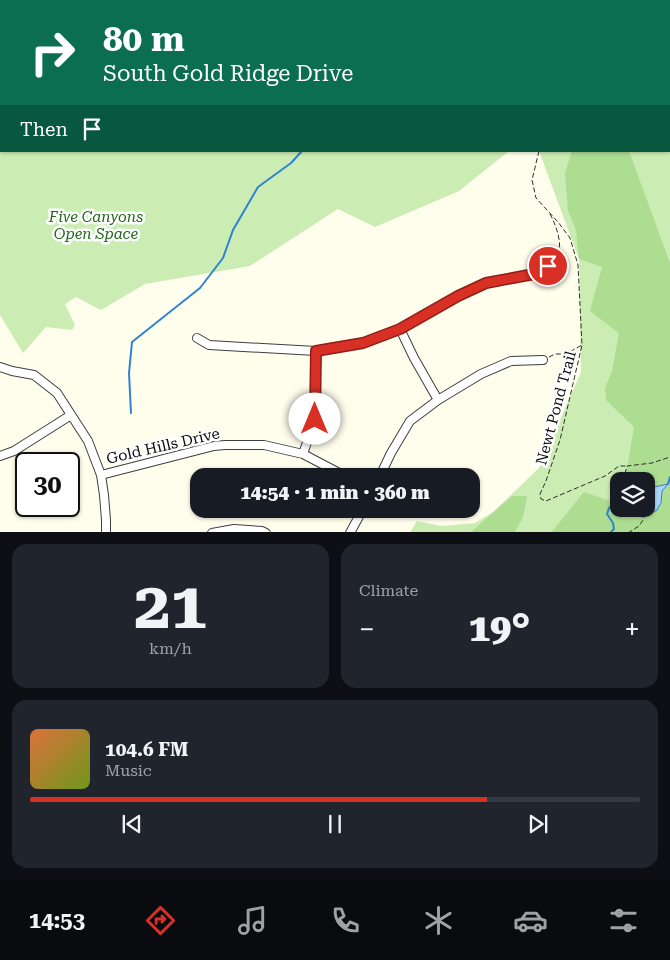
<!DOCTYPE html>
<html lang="en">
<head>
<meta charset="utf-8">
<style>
  :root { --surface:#171b24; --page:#20242c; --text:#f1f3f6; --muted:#9ea1a6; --line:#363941; --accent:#d93025 }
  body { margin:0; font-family:"Roboto Serif",serif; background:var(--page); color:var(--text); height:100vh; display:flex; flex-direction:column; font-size:19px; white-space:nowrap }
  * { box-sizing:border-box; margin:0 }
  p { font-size:16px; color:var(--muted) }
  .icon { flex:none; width:28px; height:28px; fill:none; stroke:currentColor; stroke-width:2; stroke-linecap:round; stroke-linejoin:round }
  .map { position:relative; height:532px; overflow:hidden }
  .drawer { display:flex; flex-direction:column; gap:12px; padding:12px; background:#0d0f14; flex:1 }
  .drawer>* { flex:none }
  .top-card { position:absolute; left:0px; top:0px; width:670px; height:152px; box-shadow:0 1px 4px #0004; background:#0b6e4f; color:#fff; overflow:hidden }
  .tools { position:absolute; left:610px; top:472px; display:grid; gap:10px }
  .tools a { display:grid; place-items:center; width:45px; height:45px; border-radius:10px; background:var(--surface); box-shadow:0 1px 4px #0004; font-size:25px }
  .speed { position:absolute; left:15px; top:452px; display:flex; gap:10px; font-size:25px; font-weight:700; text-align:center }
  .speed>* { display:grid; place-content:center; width:65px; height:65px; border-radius:50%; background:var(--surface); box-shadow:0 1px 4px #0004; line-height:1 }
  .speed .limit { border:2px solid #111; border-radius:8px; background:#fff; color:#111 }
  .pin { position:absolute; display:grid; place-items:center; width:42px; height:42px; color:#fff; margin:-21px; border:2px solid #fff; border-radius:50%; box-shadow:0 1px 5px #0007 }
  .me { position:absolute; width:55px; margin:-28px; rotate:0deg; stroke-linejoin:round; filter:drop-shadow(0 0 4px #0008) }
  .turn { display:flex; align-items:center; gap:18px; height:105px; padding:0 20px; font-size:22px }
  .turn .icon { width:65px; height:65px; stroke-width:2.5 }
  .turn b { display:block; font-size:35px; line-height:42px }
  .then { display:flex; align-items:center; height:48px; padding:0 20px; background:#0003; gap:10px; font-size:19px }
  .big { font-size:38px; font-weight:800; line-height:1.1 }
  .drawer .card { flex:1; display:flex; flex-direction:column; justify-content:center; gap:8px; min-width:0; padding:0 18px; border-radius:15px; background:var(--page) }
  .drawer .dial { align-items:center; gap:0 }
  .dial b { font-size:65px; line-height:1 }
  .song { display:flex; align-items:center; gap:15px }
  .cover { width:60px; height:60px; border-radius:8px; background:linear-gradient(135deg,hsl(20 70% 55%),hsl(80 70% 35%)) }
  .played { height:5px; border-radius:2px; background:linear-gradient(90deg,var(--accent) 75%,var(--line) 75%) }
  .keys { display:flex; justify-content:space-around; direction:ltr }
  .heat { display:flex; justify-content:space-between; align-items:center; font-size:28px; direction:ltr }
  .drawer .tiles { flex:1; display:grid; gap:12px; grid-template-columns:1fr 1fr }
  .card:last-child { grid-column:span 2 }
  .trip { position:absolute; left:190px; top:468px; width:290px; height:50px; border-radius:15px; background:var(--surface); box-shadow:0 1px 4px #0004; font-weight:800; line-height:50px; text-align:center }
  .tabs { display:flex; height:80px; justify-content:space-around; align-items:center; background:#090b0e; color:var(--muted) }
  .tabs .icon { width:35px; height:35px }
  .tabs .current { color:var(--accent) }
  .tabs b { font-size:22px; color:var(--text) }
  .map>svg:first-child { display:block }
  .green { fill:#cbecb3; fill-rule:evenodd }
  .forest { fill:#acdd91 }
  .water { fill:#add6fa; stroke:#2f83d6 }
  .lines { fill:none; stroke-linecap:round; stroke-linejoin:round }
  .stream { stroke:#2f83d6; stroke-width:2 }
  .minor-casing { stroke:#3f3f3f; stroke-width:10 }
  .path { stroke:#2e2e2e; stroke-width:1; stroke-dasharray:5 2.5; stroke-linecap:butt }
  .minor { stroke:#fff; stroke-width:8 }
  .route-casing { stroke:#8d1f18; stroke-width:12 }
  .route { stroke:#d93025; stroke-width:9 }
  .labels { text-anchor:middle; stroke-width:5; stroke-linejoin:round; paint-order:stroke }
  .park-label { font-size:15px; font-style:italic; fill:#226819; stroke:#fff }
  .street-label { font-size:15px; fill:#0c0c0c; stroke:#fff }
</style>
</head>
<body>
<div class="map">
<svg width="670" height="533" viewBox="0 0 670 533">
  <rect width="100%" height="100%" fill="#fffdec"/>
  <path class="green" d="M 30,0 L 670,0 L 670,532 L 410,532 L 417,521 L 441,526 L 475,523 L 493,512 L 539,468 L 581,372 L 579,259 L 539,151 L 669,151 L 669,1 L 29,1 ZM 619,481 L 646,481 L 646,509 L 619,509 Z
    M 0,29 L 1,29 L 1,151 L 509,151 L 459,191 L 375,227 L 338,209 L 250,266 L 145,284 L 101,310 L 76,297 L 65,304 L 75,325 L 72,330 L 46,327 L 23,353 L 0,315 Z"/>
  <path class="forest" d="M 572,151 L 629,151 L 670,263 L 670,532 L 551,533 L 584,492 L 619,504 L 619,509 L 646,509 L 646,481 L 625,481 L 634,427 L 606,400 L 605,388 L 612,371 L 619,333 L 590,311 L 602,267 L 579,259 L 576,230 L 568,211 L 565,173 Z
    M 512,496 L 527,496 L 523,517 L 515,532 L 471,532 Z"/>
  <path class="water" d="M 668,484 L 662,491 L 661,503 L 657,510 L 649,515 L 641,509 L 646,509 L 646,486 L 654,487 Z"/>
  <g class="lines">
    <path class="stream" d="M 415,1 L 416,0
      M 131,413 L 129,373 L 132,342 L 200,288 L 223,258 L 233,230 L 258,187 L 291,163 L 302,151
      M 668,484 L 670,477
      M 610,533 L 614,529 L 613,523 L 607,514 L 609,508 L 619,500"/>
    <g class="minor-casing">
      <path id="minor" d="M 400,329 L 414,358 L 438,400
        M 197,338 L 209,345 L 316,351 L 363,343 L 400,329 L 459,296 L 486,283 L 534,274 L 548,266
        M 0,367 L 12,371 L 34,375 L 57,393 L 88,441 L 101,475 L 104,495 L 106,520 L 106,533
        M 303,454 L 315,419 L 316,351
        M 0,456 L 14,451 L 71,415
        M 101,475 L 214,446 L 225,445 L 264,445 L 303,454 L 345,476
        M 380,476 L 391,453 L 410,421 L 438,400 L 481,374 L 511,361 L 543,360
        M 212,533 L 234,529 L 262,531 L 266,533
        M 350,533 L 363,509"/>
    </g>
    <path class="path" d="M 617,0 L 618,1
      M 536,1 L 536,0
      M 539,151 L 532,180 L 536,198 L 558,222 L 570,238 L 578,265 L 582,345 L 560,440 L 546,481 L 540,494 L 541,499 L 546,501 L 605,476 L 619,466 L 627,466
      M 550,214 C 556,225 566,250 554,261
      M 549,357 L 555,354 L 566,354 L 582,345
      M 623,481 L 627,466 L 652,463 L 670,457
      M 619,488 L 617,491 L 619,495
      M 628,533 L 639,526 L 643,520 L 643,515 L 636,509"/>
    <use href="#minor" class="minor"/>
  </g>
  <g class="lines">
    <g class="route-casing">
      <path id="route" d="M 315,419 L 316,351 L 363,343 L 400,329 L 458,296 L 486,283 L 534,274 L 548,266"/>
    </g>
    <use href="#route" class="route"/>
  </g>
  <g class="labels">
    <g class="park-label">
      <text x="96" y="222">Five Canyons<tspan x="96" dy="17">Open Space</tspan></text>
    </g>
    <g class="street-label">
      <text transform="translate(556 408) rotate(-75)" y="5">Newt Pond Trail</text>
      <text transform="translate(163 446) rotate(-13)" y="5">Gold Hills Drive</text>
    </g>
  </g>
</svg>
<div class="tools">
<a><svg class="icon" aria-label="layers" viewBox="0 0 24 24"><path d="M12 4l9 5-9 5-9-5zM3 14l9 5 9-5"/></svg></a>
</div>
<div class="speed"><div class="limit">30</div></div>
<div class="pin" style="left:548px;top:266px;background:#d93025"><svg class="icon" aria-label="arrive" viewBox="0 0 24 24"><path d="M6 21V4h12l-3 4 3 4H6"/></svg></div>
<svg class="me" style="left:315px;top:419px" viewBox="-20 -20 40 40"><circle r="19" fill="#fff"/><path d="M0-13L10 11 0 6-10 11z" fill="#d93025"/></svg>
<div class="trip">14:54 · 1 min · 360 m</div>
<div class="top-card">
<div class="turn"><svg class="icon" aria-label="right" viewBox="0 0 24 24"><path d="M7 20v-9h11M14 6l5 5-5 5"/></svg><div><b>80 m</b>South Gold Ridge Drive</div></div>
<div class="then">Then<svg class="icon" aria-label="arrive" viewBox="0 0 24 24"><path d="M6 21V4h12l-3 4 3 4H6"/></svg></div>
</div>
</div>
<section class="drawer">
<div class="tiles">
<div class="card dial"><b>21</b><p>km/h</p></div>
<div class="card"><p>Climate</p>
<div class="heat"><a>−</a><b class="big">19°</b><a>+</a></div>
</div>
<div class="card">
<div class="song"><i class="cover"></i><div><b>104.6 FM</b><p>Music</p></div></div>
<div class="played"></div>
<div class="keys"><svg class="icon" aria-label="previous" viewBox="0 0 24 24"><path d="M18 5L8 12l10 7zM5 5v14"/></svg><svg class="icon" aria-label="pause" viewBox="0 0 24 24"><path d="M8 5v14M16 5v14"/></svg><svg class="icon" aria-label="next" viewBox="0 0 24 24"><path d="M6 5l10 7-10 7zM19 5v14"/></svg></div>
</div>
</div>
</section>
<nav class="tabs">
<b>14:53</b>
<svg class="icon current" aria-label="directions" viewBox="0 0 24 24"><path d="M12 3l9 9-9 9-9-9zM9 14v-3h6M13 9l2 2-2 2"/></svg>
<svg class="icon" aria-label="music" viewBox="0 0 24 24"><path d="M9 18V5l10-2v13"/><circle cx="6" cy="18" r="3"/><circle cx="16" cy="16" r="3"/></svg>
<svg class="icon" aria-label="phone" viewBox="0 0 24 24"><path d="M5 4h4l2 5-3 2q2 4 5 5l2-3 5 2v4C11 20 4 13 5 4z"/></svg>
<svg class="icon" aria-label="climate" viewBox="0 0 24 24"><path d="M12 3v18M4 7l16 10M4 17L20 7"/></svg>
<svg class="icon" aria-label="car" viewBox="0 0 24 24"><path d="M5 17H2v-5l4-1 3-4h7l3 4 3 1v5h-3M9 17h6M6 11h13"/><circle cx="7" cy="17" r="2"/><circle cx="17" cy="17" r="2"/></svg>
<svg class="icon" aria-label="filters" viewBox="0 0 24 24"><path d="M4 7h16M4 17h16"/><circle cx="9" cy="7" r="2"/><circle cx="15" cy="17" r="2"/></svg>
</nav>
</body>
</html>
